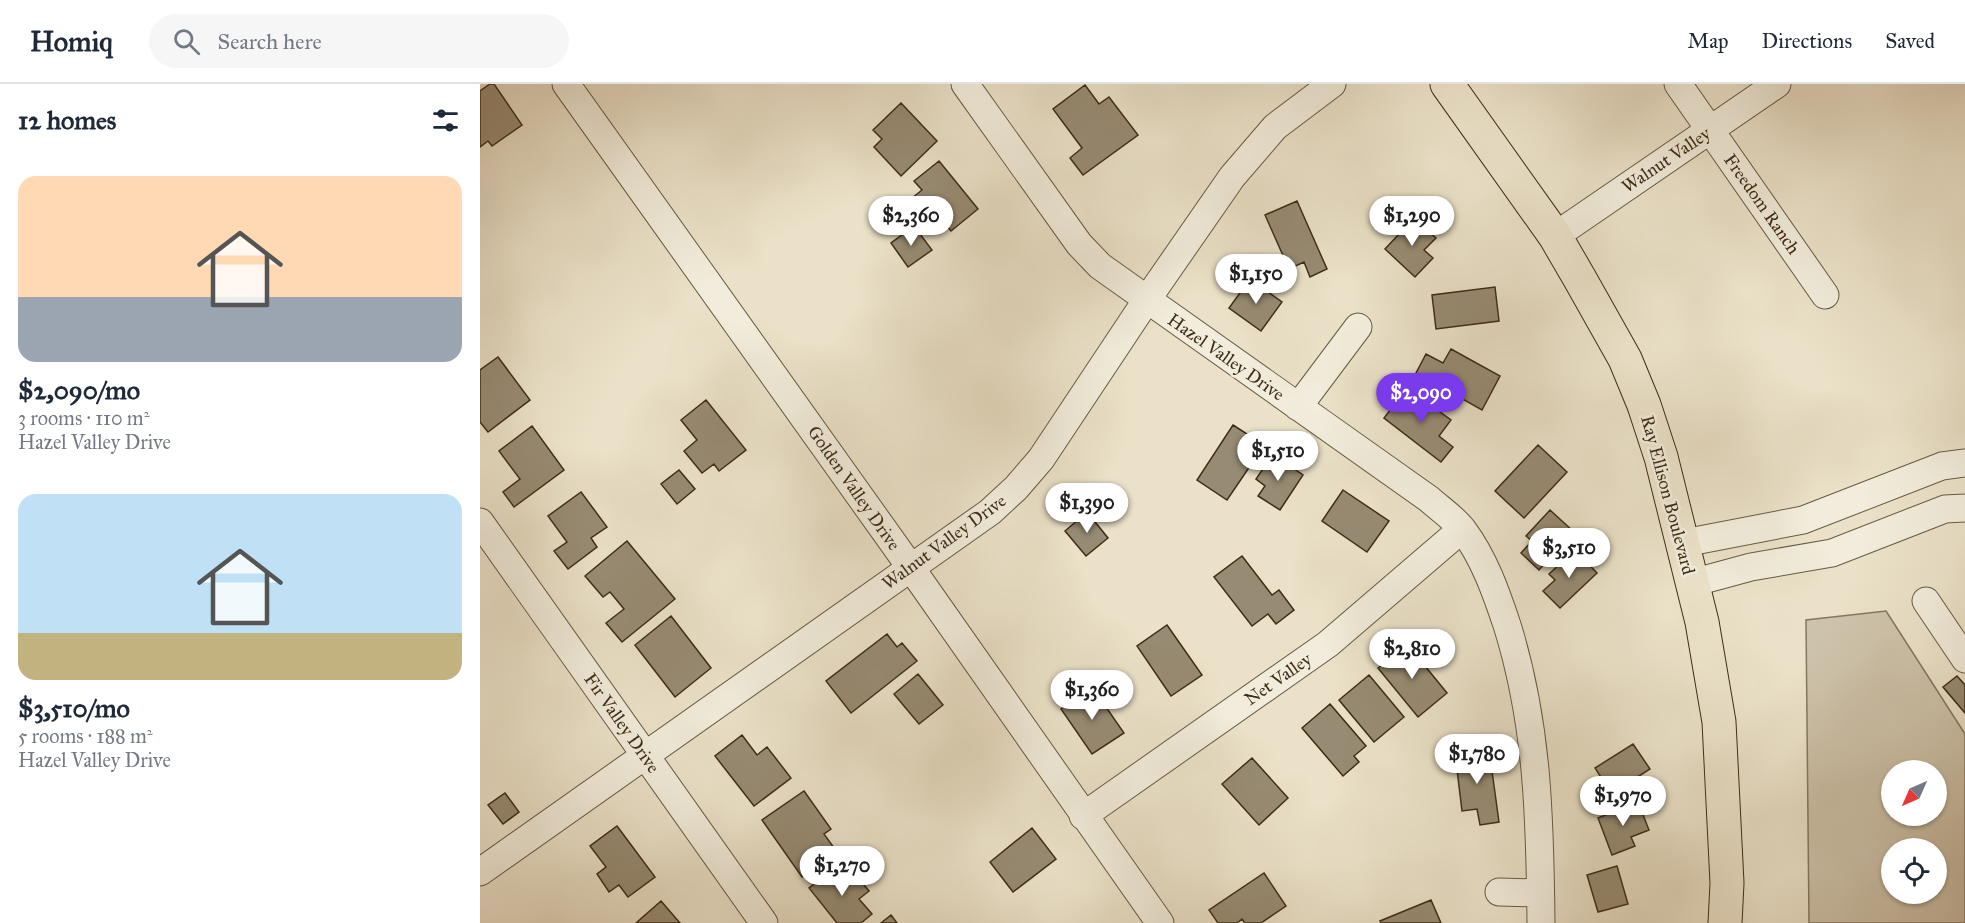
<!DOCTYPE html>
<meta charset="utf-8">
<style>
:root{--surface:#fff;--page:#f6f6f7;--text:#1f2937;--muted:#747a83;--line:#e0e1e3;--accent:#7c3aed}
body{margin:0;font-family:"IM FELL Great Primer",serif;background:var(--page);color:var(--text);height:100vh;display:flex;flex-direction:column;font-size:22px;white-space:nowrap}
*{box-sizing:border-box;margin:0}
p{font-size:20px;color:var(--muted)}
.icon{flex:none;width:33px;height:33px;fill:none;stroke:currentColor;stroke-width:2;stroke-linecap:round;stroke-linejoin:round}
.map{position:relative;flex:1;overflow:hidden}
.panel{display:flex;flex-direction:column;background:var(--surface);width:480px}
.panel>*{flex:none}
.needle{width:39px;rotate:225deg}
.controls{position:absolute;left:1401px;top:676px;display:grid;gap:12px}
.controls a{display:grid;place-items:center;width:66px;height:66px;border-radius:50%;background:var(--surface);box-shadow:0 2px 4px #0004;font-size:30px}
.price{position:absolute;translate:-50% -51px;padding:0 14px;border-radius:21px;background:#fff;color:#222;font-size:20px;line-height:39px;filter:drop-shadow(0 2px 3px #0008)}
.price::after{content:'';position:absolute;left:50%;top:36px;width:18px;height:14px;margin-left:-9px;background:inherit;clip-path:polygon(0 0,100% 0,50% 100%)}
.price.active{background:var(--accent);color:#fff}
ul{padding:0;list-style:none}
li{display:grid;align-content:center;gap:12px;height:318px;padding:0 18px}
li span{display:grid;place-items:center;height:186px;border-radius:18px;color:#555}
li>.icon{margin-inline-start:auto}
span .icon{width:108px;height:108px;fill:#fffc;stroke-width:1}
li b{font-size:26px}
h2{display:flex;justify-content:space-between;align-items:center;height:72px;padding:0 18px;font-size:26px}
header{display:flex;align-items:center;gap:36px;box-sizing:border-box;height:84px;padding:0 30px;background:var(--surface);border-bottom:2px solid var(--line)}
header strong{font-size:28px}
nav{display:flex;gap:33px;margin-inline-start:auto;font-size:21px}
.search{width:420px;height:54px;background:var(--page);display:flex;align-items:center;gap:15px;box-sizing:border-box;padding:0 21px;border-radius:33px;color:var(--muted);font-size:22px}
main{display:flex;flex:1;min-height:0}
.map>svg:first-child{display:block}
.green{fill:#cdc2aa;stroke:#867860;stroke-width:1.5;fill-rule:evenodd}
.building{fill:#978b73;stroke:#3e2d16;stroke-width:1.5}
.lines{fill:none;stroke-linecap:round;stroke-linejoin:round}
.minor-casing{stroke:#695a42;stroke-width:29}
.major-casing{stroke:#3e2d16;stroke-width:35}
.minor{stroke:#f1ecdb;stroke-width:27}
.major{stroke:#eae1c8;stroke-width:33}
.labels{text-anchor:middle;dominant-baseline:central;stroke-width:5;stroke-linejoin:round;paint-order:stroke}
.street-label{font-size:18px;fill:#3e2d16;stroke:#f1ecdb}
</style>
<header>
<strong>Homiq</strong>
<div class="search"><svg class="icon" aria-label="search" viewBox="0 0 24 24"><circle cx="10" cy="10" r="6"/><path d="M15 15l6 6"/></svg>Search here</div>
<nav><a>Map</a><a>Directions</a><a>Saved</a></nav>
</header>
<main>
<section class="panel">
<h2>12 homes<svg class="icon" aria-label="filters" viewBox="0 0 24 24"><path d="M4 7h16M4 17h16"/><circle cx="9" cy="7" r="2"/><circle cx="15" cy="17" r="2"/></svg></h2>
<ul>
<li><span style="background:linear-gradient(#ffd9b3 65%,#9aa5b1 0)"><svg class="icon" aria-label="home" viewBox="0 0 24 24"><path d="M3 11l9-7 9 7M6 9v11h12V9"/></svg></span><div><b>$2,090/mo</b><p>3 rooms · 110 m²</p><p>Hazel Valley Drive</p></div></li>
<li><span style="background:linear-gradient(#bfe0f5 75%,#c2b280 0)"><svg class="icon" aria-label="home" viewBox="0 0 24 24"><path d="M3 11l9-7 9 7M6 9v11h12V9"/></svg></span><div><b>$3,510/mo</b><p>5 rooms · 188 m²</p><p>Hazel Valley Drive</p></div></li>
</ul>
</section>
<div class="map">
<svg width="1485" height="839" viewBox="0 0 1485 839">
<rect width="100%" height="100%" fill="#eae1c8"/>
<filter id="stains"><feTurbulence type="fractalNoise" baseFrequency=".00333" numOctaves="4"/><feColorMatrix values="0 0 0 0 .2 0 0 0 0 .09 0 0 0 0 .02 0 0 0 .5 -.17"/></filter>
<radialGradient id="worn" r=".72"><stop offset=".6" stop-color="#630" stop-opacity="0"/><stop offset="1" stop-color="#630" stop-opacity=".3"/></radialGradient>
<path class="green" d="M1406,527L1485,650V839H1329L1326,536ZM1412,687H1456V732H1412ZM1412,765H1456V810H1412Z"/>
<path class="building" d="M10,0H14L42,41L12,62L8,57L0,63V7Z
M605,1L619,20L629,13L658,51L603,91L590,74L602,64L573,25Z
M421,19L457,57L421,92L394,63L402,55L393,46Z
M459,77L498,125L471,147L462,136L455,142L432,114L442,106L434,97Z
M817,117L847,185L830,193L824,178L809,185L785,131Z
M934,134L956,154L944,166L953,174L935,193L905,165Z
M434,142L452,166L428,183L411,159Z
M770,195L802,218L781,247L749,224Z
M1015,203L1019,237L956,245L952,211Z
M971,265L1020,292L1002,326L936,289L946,270L963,279Z
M18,273L50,316L8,348L0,338V286Z
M927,304L971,336L959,352L973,363L961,378L904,334Z
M226,316L266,366L239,387L234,380L222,389L204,367L217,356L201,336Z
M753,341L767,350L762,358L779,369L747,416L717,396Z
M52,342L84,386L34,423L23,408L40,395L19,367Z
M1058,361L1087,388L1044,434L1015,407Z
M793,370L823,391L800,426L778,412L785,402L776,395Z
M199,386L215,405L197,420L181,400Z
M863,406L909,437L887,468L842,437Z
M101,408L127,443L111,454L117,463L88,485L74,467L87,458L68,432Z
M1070,426L1094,448L1059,486L1041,469L1052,457L1046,452Z
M607,428L628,454L606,472L585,447Z
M147,457L195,515L142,558L126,539L144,525L130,508L123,513L105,492Z
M1095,466L1117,489L1080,524L1063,507L1075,496L1069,490Z
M762,472L792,511L799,506L814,526L796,540L788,530L772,542L734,493Z
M191,532L231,584L195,613L155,561Z
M687,541L722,591L691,612L657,562Z
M407,550L417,563L422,559L437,577L371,629L346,597Z
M927,560L967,609L938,633L898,584Z
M438,590L463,621L439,640L414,610Z
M889,591L924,633L894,658L859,616Z
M1477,592L1485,601V629L1463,603Z
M612,603L644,649L612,670L581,625Z
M850,620L886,662L874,672L879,678L863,692L822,644Z
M262,651L277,671L287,663L311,694L274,722L235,672Z
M1153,660L1170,685L1151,697L1155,704L1136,717L1115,684Z
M1009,665L1019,738L1000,741L997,725L982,727L975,669Z
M772,674L808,714L779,741L742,700Z
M324,707L351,745L344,750L357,768L322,793L282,736Z
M25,709L39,728L23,740L8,721Z
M1158,718L1169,746L1151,753L1155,762L1132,771L1118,734Z
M137,742L175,793L148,813L139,801L129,808L117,790L126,783L110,762Z
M552,744L576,775L533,808L510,778Z
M1137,782L1148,820L1118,828L1107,791Z
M356,783L367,797L375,790L389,807L379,815L392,830L381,839H357L329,804Z
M784,789L806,822L781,839H765L762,835L757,839H738L729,826Z
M951,816L961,839H901L900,837Z
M181,817L200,839H156Z
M411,831L417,839H401Z"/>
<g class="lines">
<defs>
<path id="minor" d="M86,0L431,484L680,839
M485,0L599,160L620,182L949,415C960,425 974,434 983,446C1004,474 1016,508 1027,541C1058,640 1060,736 1061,839
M1198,0L1345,211
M1075,152L1297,0
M818,323L878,243
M0,438L284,839
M1204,459L1323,436L1462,382L1485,379
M1212,499L1271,483L1352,469L1465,425L1485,424
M1446,517L1485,575
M603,732L848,560L982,445
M0,788L510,428L536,404L561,375L666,217L752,93L795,43L852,0
M1019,808L1060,809"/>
<path id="major" d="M967,0L1075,152L1100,195L1145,275L1164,321L1181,373L1222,538L1239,638L1247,799L1245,839"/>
</defs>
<use href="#minor" class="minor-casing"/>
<use href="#major" class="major-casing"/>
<use href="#minor" class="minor"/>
<use href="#major" class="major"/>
</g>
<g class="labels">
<g class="street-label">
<text transform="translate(1186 76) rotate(-34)">Walnut Valley</text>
<text transform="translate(1282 120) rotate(55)">Freedom Ranch</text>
<text transform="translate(746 273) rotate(35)">Hazel Valley Drive</text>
<text transform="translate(374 404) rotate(55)">Golden Valley Drive</text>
<text transform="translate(1188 411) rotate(75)">Ray Ellison Boulevard</text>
<text transform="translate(464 458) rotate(-36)">Walnut Valley Drive</text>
<text transform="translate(798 595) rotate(-35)">Net Valley</text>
<text transform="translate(142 639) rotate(55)">Fir Valley Drive</text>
</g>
</g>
<rect width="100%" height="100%" filter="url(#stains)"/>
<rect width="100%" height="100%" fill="url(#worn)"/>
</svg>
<div class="controls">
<a><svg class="needle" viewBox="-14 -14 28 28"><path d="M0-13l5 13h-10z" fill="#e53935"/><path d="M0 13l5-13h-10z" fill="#747a83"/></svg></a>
<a><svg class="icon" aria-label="locate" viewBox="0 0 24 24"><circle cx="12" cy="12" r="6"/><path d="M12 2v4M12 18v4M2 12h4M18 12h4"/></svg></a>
</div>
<b class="price" style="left:431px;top:163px">$2,360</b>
<b class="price" style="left:932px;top:163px">$1,290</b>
<b class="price" style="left:776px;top:221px">$1,150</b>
<b class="price active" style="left:941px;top:340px">$2,090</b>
<b class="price" style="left:798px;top:398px">$1,510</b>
<b class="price" style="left:607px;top:450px">$1,390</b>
<b class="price" style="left:1089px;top:495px">$3,510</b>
<b class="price" style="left:932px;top:596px">$2,810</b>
<b class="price" style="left:612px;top:637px">$1,360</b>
<b class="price" style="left:997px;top:701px">$1,780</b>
<b class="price" style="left:1143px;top:743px">$1,970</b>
<b class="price" style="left:362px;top:813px">$1,270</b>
</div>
</main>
